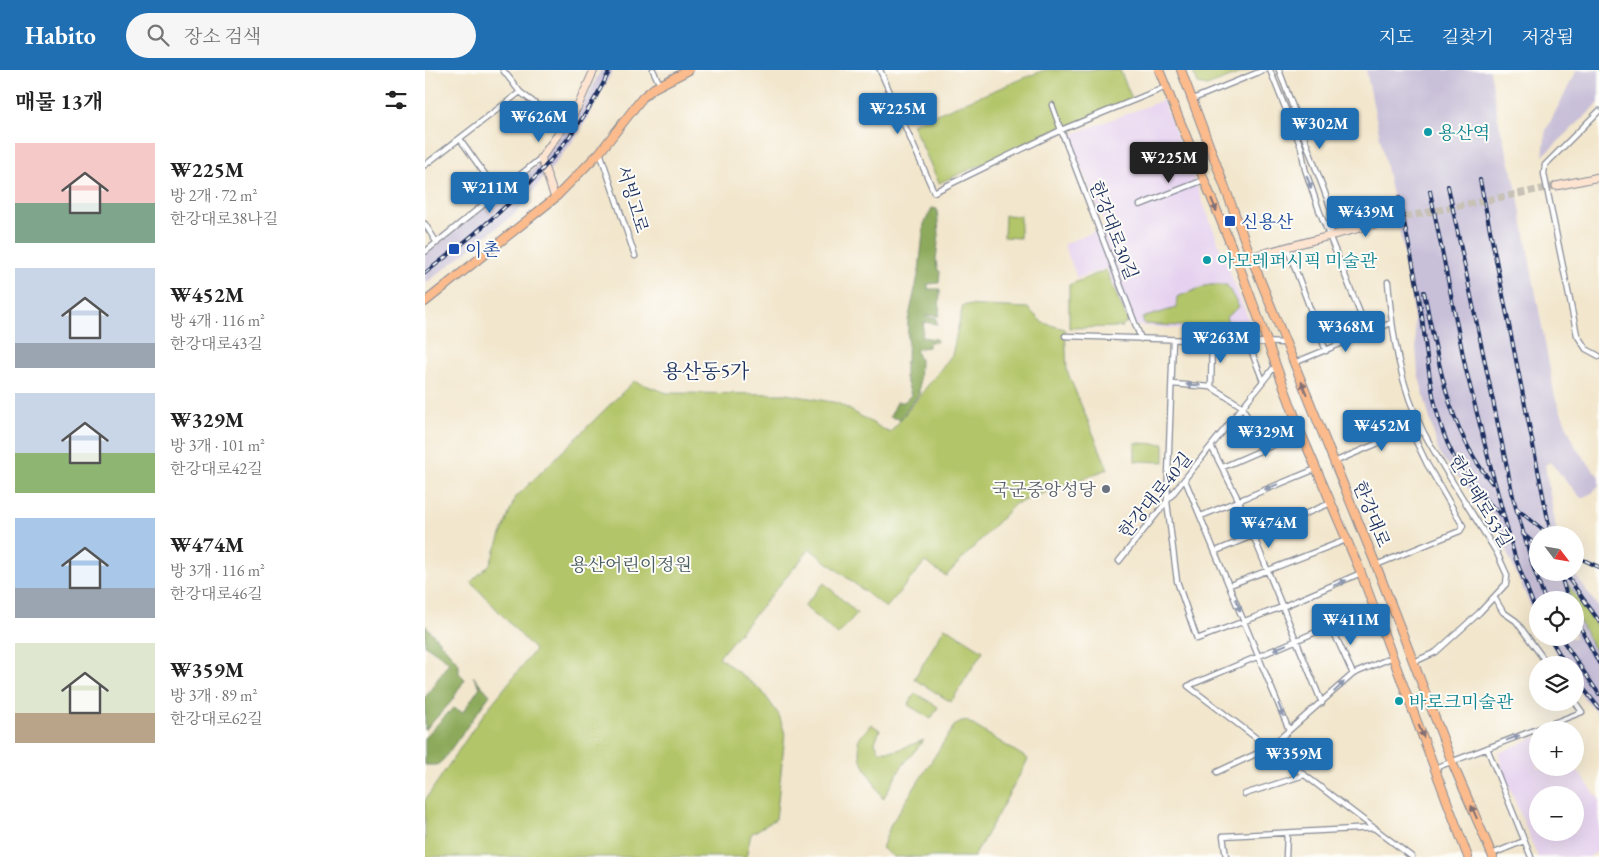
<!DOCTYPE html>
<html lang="ko">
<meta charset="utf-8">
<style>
:root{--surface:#fff;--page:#f6f6f6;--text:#222;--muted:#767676;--accent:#1f6fb2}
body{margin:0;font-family:"EB Garamond","Noto Serif KR",serif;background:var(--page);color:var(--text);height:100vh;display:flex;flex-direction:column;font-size:19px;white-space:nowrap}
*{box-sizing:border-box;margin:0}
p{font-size:16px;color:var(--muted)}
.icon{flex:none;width:28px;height:28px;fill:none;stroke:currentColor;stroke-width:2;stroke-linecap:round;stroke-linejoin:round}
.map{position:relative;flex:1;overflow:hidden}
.drawer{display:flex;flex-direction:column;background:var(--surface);width:425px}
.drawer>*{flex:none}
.needle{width:32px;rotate:121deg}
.controls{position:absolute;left:1104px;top:456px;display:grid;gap:10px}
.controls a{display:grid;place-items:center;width:55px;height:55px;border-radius:50%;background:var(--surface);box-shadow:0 5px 20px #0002;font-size:25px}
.price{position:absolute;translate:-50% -42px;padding:0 11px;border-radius:5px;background:var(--accent);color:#fff;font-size:16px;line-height:32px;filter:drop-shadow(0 1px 2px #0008)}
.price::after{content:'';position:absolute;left:50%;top:30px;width:15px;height:11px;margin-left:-8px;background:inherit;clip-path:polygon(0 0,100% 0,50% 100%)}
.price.selected{background:#222;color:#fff}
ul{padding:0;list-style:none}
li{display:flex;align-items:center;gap:15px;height:125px;padding:0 15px}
li span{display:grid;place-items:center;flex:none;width:140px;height:100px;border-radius:0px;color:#555}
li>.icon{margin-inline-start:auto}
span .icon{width:60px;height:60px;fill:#fffc;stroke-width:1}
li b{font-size:21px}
h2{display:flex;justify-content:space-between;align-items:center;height:60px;padding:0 15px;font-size:21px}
header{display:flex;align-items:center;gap:30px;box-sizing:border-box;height:70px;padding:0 25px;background:var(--accent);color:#fff}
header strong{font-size:24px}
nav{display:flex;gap:28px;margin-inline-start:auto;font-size:18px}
.search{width:350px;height:45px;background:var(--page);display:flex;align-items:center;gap:12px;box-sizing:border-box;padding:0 18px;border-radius:28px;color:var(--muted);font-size:19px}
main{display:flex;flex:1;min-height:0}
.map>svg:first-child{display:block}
.built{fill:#e6d2f0;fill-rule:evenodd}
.industrial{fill:#c8bfd8}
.green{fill:#b2c568;stroke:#667a63}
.forest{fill:#8daa5c;stroke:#546c5d}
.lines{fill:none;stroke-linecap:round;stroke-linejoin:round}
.secondary-tunnel{stroke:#c7c1b6;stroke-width:7;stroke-dasharray:7 3.5;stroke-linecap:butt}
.street-casing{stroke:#868a95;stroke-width:7}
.secondary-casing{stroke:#868a95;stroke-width:9}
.primary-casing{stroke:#868a95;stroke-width:10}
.street{stroke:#fff;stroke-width:4.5}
.secondary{stroke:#fde4d1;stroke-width:7}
.primary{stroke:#fbbb8c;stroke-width:8}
.rail-casing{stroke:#1b2f5e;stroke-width:4}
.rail{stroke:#fdfcf7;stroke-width:2;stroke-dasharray:5.5;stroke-linecap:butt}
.oneway{fill:#8d97ae}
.oneway2{fill:#806e73}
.culture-dot{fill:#0f9aa8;stroke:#fdfcf7;stroke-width:2}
.transit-dot{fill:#1a4fb4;stroke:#fdfcf7;stroke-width:2}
.worship-dot{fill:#6b7280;stroke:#fdfcf7;stroke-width:2}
.labels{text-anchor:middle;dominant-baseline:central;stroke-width:4;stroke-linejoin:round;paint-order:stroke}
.culture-label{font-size:18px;fill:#0d838f;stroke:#fdfcf7;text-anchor:start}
.street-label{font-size:18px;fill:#1b2f5e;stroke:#fdfcf7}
.transit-label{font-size:18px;fill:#164399;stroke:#fdfcf7;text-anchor:start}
.worship-label{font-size:18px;fill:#5b616d;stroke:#fdfcf7;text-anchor:end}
.park-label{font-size:18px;fill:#485c61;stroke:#fdfcf7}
.quarter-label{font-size:20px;fill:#1b2f5e;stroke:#fdfcf7}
</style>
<header>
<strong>Habito</strong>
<div class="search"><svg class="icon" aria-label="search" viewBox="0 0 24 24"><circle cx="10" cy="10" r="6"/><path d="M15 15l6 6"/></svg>장소 검색</div>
<nav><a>지도</a><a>길찾기</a><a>저장됨</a></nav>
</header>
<main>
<section class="drawer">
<h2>매물 13개<svg class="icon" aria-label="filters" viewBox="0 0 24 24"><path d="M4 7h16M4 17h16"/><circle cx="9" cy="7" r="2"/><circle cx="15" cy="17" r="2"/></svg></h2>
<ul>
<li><span style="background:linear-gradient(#f6c9c9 60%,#7fa58c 0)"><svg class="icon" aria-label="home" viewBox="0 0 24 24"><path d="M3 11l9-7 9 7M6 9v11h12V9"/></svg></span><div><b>₩225M</b><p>방 2개 · 72 m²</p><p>한강대로38나길</p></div></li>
<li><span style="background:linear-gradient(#c9d6e8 75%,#9aa5b1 0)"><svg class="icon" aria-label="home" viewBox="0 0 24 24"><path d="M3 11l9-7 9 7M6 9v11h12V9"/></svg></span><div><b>₩452M</b><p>방 4개 · 116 m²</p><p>한강대로43길</p></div></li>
<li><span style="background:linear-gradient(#c9d6e8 60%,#8fb573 0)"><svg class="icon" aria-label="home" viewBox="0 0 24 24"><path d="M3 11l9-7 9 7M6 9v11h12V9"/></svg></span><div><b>₩329M</b><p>방 3개 · 101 m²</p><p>한강대로42길</p></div></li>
<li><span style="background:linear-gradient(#a9c7e8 70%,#9aa5b1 0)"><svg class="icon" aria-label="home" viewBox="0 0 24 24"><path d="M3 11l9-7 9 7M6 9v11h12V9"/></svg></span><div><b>₩474M</b><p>방 3개 · 116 m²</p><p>한강대로46길</p></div></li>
<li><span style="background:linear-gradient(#dfe7d0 70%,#b9a48a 0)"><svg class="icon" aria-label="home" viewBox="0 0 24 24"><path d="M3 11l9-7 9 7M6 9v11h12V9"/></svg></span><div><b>₩359M</b><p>방 3개 · 89 m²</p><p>한강대로62길</p></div></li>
</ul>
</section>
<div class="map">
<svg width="1174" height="787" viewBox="0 0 1174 787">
<rect width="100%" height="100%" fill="#fdfcf7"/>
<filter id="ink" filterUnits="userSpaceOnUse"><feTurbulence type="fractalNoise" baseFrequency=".02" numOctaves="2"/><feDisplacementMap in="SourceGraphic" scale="10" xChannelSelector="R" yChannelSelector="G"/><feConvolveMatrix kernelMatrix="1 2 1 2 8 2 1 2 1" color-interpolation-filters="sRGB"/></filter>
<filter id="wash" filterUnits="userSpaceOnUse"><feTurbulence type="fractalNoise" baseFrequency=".0096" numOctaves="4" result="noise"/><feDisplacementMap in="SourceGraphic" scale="20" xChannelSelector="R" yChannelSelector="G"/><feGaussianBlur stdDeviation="1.12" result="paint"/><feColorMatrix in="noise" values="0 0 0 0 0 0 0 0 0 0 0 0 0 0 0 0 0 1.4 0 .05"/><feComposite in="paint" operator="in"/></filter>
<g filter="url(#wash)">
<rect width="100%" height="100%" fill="#f2e6cc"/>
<path class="built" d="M738,30L826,256L820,264L705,255L682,198L652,208L639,174L681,157L643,66Z
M1112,666V698H1150L1174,729V780L1164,787H1113L1077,699L1074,683ZM1112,725H1150V762H1112Z"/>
<path class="industrial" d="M176,0H188L154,63L92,142L0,214V185L111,97L155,40Z
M941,0H1065L1074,53L1091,116L1130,327L1151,378L1174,407V415L1167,423L1156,428L1125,392L1120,395L1132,465H1112V502L1149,503L1174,538V644L1160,630L1150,614V595H1139L1123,568H1150V530H1112V550L1083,485L1070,446L1064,443L1014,384L993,303L987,222Z
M1152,0H1174V33L1118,86L1121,60Z"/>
<path class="green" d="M619,0H695L707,29L514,113L487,54Z
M767,0H824L782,16L773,14Z
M580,145L595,146V168L579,167Z
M681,200L703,251L697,257L644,258V215Z
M783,215H802L814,237L801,247L806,259L719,254L717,248L751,238L752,227Z
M538,235L603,238L618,253L640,259L642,301L683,399L590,434L521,506L500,492L461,538L385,479L294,587L337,621L354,645L360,664L351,749L326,764L321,787H0V730L57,646L110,580L46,512L65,494L90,428L209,311L242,323L361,324L413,333L465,363L527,285Z
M710,373L739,374V392L710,391Z
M399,513L432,543L413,565L379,536Z
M1143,514L1163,542L1174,561V589L1153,548L1150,530H1146Z
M520,557L558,581L526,632L489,609Z
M490,623L513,637L506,649L483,635Z
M540,650L603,689L598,699L549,787H469L457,778L466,754L529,656Z
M446,654L455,660L450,672L454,681H470L499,670L477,696L458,729L436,690L433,670Z"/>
<path class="forest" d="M507,138L512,139L514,164L511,190L512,198L515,202L514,213L503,214V219H515L514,246L501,245V247L511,248L512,254L499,252L497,267L511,269L512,272H504L503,277L495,278L491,281L495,290L494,324L475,349L465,347L472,332H479L486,325L480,307V292H482L483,251L494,201L499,154Z
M0,555L34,594V603L40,609L26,632L0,660V628L24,592L0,575Z
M48,606L65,625L18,690L12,695H0V667L28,638L38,642L55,617Z"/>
</g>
<g filter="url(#ink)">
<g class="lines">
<path class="secondary-tunnel" d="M970,149L1131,116"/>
<defs>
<path id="street" d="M78,0L95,22L140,56
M228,0L235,15
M455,0L509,122L636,60L716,269
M845,0L876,77L880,99L894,140L943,263
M854,0L906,139V164
M768,29L839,0
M627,35L636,60L741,17
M1174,41L1120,95L1119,104L1152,265L1161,279L1174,286
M35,69L74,124
M175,82L210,186
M0,95L95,22
M715,135L779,110
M0,154L12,173
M862,177L901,281
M0,182L116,88
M963,212C967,264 975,317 999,363C1021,404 1048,444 1072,483L1082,505L1081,514L1054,543L1011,582L989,592
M640,266L861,273
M748,270L742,432L752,511L772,569L857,537L936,503
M823,272L838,311
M869,293L966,253
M747,314L786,317L818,337L836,380
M786,317L787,271
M786,376L814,431L897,633
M909,392L977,363L998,362
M798,397L876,363
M760,410L864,660
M776,446L891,399
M791,481L906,433
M694,491L851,295
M951,495L1035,461L1038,456L1002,394L987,363
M805,515L921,470
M1069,527L1078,542L1091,551L1123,595
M948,538L763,616L987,787
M906,556L928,604
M1062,678L1106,787
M1010,698L1157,642L1150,632
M792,702L844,678L928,604L968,587
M820,724L879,705
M1067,784L1099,771
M801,787L798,766L950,758
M861,787L862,763"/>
<path id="secondary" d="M1131,116L1174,107
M130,128L116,88L152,38L169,0
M812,190L970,149"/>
<path id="primary" d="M734,0L812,190L876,363L936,503L1043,787
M756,0L826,187L951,495L1027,692L1068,787
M0,232L130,128L175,82L218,27L229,18L264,0"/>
</defs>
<use href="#street" class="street-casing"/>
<use href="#secondary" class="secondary-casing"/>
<use href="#primary" class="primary-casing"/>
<use href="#street" class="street"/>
<use href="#secondary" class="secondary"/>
<use href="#primary" class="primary"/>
<defs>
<path id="rail" d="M1055,110L1126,465
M1023,116L1089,431L1108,496L1120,530
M1005,121L1041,300L1064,391L1090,487L1112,544
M974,127C982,169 993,211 998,254C1007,331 1013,393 1078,446
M0,203C75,146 144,86 185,0
M999,222C1013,288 1022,359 1067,413
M1091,438L1124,465
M1097,463L1112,476
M1150,486L1174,497
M1135,502L1143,530
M1139,502L1174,551
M1150,547L1174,593
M1125,568L1141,595
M1136,568L1174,624
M1150,608L1174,638"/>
</defs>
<use href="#rail" class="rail-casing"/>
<use href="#rail" class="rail"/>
</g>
<defs><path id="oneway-solid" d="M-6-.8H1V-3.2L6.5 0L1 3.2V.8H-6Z" transform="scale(1.25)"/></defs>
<g class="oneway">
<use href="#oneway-solid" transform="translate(884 112) rotate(70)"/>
<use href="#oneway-solid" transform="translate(768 315) rotate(-176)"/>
<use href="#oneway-solid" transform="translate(846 417) rotate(158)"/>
<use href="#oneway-solid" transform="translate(915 513) rotate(-23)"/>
<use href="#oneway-solid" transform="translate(813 535) rotate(68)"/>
<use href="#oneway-solid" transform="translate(855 577) rotate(157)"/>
<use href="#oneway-solid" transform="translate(914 617) rotate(-44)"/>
<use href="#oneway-solid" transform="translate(856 640) rotate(68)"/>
<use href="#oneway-solid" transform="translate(1088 668) rotate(-21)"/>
</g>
<g class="oneway2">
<use href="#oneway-solid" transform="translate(789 135) rotate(68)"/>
<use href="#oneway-solid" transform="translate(879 318) rotate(-112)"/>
<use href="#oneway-solid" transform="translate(996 661) rotate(69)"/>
<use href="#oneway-solid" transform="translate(1049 742) rotate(-114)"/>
</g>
</g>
<g class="culture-dot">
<circle cx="1003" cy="62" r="5"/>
<circle cx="782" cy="190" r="5"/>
<circle cx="974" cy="631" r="5"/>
</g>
<g class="transit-dot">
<rect x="799" y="145" width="12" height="12" rx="2.5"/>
<rect x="23" y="173" width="12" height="12" rx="2.5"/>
</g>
<circle class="worship-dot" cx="681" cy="419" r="5"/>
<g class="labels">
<g class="culture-label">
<text x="1013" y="62">용산역</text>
<text x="792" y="190">아모레퍼시픽 미술관</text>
<text x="984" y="631">바로크미술관</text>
</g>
<g class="street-label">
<text transform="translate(208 129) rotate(73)">서빙고로</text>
<text transform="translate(689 160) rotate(69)">한강대로30길</text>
<text transform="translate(730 425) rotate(-51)">한강대로40길</text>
<text transform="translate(1056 431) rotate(59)">한강대로53길</text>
<text transform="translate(947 444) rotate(68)">한강대로</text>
</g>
<g class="transit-label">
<text x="816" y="151">신용산</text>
<text x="40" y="179">이촌</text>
</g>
<g class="worship-label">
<text x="671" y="419">국군중앙성당</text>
</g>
<g class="park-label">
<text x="206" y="494">용산어린이정원</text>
</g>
<g class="quarter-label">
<text x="281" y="301">용산동5가</text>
</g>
</g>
</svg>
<div class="controls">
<a><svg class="needle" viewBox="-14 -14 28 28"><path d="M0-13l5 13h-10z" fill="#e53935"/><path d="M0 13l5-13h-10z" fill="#767676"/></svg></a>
<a><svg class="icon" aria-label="locate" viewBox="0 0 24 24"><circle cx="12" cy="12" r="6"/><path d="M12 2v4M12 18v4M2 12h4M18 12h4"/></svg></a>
<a><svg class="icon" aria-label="layers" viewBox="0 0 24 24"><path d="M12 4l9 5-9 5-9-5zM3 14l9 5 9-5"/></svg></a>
<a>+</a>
<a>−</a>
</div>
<b class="price" style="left:473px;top:65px">₩225M</b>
<b class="price" style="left:114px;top:73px">₩626M</b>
<b class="price" style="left:895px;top:80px">₩302M</b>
<b class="price selected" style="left:744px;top:114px">₩225M</b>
<b class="price" style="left:65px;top:144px">₩211M</b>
<b class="price" style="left:941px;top:168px">₩439M</b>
<b class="price" style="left:921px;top:283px">₩368M</b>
<b class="price" style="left:796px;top:294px">₩263M</b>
<b class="price" style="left:957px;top:382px">₩452M</b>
<b class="price" style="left:841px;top:388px">₩329M</b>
<b class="price" style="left:844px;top:479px">₩474M</b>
<b class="price" style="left:926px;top:576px">₩411M</b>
<b class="price" style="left:869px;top:710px">₩359M</b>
</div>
</main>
